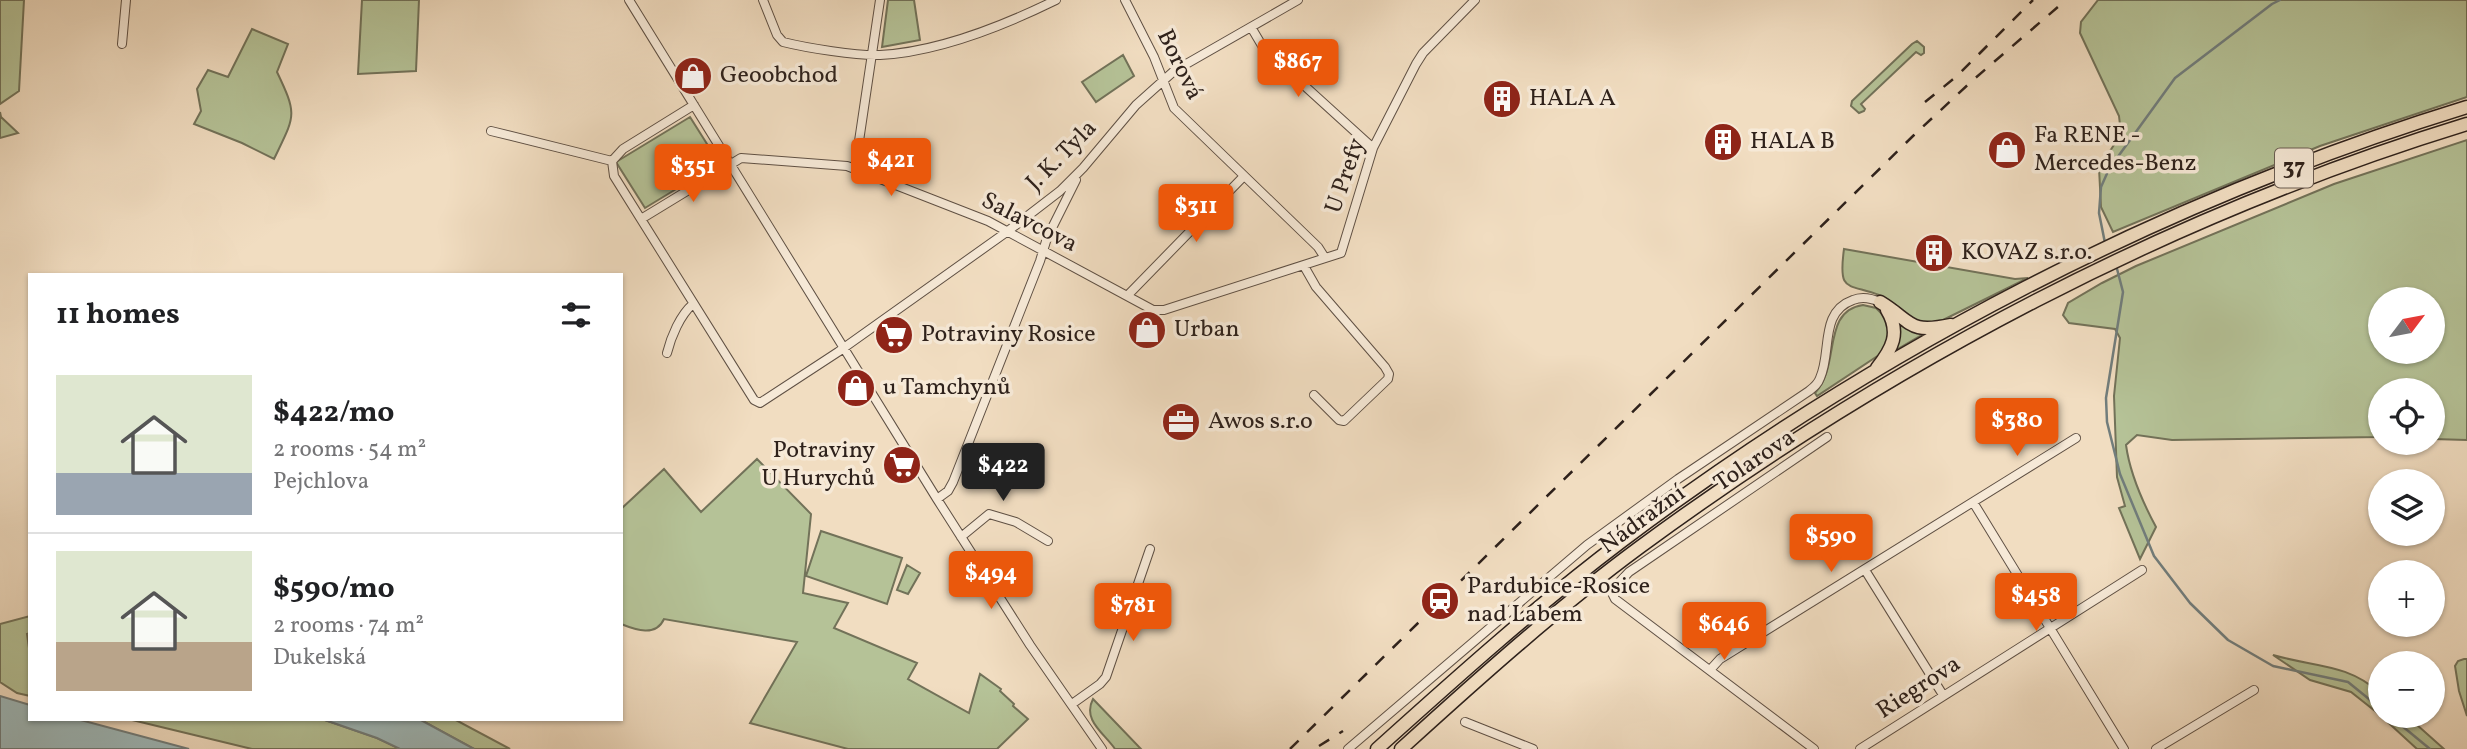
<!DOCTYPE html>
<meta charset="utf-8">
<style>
:root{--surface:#fff;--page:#f6f6f6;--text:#202124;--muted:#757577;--line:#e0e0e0;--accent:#ea580c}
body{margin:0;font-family:Vollkorn,serif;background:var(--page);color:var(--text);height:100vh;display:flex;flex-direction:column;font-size:26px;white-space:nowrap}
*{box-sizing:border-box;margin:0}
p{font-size:23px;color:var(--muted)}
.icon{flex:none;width:38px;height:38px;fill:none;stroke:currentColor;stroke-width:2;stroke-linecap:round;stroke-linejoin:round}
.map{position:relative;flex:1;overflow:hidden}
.panel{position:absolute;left:28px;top:273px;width:595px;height:448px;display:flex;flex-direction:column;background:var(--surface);border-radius:0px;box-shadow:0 2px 5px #0004}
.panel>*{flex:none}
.needle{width:46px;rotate:58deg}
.controls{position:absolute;left:2368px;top:287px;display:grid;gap:14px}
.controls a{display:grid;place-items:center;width:77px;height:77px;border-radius:50%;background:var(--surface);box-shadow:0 2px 5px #0004;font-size:35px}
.price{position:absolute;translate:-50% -60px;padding:0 16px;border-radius:7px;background:var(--accent);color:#fff;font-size:23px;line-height:46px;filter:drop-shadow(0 2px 4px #0008)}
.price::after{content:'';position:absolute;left:50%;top:42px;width:21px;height:16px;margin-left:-10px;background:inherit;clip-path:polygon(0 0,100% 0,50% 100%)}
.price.selected{background:#222;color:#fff}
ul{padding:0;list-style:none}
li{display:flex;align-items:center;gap:21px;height:175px;padding:0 28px}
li+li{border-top:2px solid var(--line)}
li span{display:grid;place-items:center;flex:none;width:196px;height:140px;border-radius:0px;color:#555}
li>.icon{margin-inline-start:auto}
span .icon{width:84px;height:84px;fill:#fffc;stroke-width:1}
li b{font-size:30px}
h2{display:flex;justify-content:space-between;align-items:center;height:84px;padding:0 28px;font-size:30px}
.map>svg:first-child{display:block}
.green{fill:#b5c297;stroke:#727259;stroke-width:2;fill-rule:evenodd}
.water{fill:#9ebabc;stroke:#717d7c;stroke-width:2}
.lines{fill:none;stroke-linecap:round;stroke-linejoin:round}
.stream{stroke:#717d7c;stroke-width:2.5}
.street-casing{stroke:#5f5044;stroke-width:10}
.primary-casing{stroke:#2e211b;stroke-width:15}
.street{stroke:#f6e9d7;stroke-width:8}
.primary{stroke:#f1ddc1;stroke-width:12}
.rail{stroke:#2e211b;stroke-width:2.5;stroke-dasharray:12 12;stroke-linecap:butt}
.labels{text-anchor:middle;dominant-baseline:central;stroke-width:7;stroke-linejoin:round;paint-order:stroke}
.shield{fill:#f6e9d7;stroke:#6a5d53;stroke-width:2}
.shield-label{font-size:23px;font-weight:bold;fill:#2e211b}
.street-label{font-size:24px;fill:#2e211b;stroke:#f6e9d7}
.poi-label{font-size:24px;fill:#2e211b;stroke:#f6e9d7;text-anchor:start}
</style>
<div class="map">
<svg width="2467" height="749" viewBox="0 0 2467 749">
<rect width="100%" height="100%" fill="#f1ddc1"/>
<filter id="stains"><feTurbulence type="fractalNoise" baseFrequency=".00286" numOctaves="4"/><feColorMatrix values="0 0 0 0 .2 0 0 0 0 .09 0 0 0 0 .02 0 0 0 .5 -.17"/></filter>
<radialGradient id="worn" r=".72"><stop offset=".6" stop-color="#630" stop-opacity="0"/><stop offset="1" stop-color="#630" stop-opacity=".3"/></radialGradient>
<path class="green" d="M0,0H24L19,91L0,104Z
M362,0H419L416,71L358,74Z
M888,0H914L920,40L882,47Z
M2098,0H2467V97L2320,146L2113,232L2101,207L2099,168L2121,134L2119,116L2080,33L2081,22Z
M252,29L288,44L277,72C298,116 295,115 274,159L242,143L194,124L201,111L197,89L208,70L228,77Z
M1917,41L1924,47V53L1921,55L1916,52L1861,104L1865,109L1864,111L1859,113L1851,106L1852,101L1912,44Z
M1123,55L1134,76L1096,102L1082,82Z
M0,112L1,117L18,133L0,138Z
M690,117L719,163L645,208L616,162Z
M2467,140V440L2433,439L2432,390H2380V437L2172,440L2137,435L2126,445C2130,474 2142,501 2156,527L2140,559L2119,508L2125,506L2117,477L2114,396L2120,338L2115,329L2069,323L2063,315L2068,303L2102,283L2136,266L2334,184ZM2380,299H2432V352H2380Z
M1844,249L2015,279L2028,278L1943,320L1919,325C1907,315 1894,301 1879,295C1847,283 1838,293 1844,249Z
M1863,305L1876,308L1888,320V344L1879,355L1817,396L1815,393C1841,366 1821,311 1863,305Z
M1899,322L1925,333L1896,350Z
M757,459L811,514L803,593L848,603L834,628L917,663L908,679L969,713L980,674L1001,689L1000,691L1014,704L1013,706L1028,719L997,749H848L750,723L797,642L664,619C656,637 636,630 621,624V509L664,469L701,512Z
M821,531L902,558L887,604L806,576Z
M907,565L920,573L908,594L897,590Z
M30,616V633L27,634L30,655V696L17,693L0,682V624Z
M2273,655C2313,667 2347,663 2380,693V715L2351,692L2310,680Z
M2464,659H2467V716L2459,691L2455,666L2458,661Z
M1093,699L1141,749H1115C1104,733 1082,720 1093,699Z
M2381,716H2407L2444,749H2417Z
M128,719H322L377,738L400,749H252Z
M419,719H454L510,749H474Z"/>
<path class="water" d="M0,696L30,705V719H77L189,749H0Z
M322,719H419L474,749H400L377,738Z"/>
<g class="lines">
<path class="stream" d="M2105,243L2099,213L2101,187L2109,169L2175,78L2272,4L2280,0
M2116,265L2123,292L2106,398L2107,422L2120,474L2154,556L2190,603L2228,640L2273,666L2348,682L2380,708
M2390,716L2430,749"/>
<defs>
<path id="street" d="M629,0L937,499L1030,645L1102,749
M763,0L777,35L783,42C807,48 857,56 880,55C937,52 1005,25 1056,0
M1125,0L1154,57L1174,108L1318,247L1325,258
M1251,27L1264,49L1373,148
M122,44L126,0
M491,131L612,161
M612,161L614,176L754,400L760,403L838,352L1008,231L1060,191L1083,168L1136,105L1174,71L1298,0
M612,161L623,149L694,105
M855,168L880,0
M641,219L741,158L847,166L988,221L1153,310H1164L1341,253L1373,148L1416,64L1423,53L1475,0
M1304,266L1316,287L1385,367L1389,374L1388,379L1344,421L1339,420L1314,395
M1127,296L1244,176
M667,353C671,337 680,315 693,304
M937,499L948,491L953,482L1040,261L1047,238L1076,180
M1973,502L2124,749
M961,537L989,514L1016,522L1048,541
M1865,570L1943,695
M1710,670L1720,659L2076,438
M1072,704L1100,684L1106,677L1150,549
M1465,722L1533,749
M1348,749L1587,545L1678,479L1809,391C1814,387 1818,384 1820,378C1832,352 1819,312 1853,300C1862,296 1871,298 1880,302
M1814,749L1615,599L1611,591L1629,572L1827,437
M1860,749L2142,570
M2156,749L2254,690"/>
<path id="primary" d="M1880,302C1913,322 1907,334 1951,325
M1877,368C1892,349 1901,333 1887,310
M1377,749C1457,677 1536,606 1622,541C1874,351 2164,200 2467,107
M1401,749C1478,679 1556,609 1640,547C1890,363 2170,215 2467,124"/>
</defs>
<use href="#street" class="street-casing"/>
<use href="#primary" class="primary-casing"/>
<use href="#street" class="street"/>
<use href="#primary" class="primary"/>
<path class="rail" d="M1925,102L1957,76L2033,0
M1319,746L1343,731
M1290,749L1914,135L1973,80L2066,0"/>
</g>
<defs>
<symbol id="shop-disc" viewBox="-11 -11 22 22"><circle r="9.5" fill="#8f2418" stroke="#f6e9d7"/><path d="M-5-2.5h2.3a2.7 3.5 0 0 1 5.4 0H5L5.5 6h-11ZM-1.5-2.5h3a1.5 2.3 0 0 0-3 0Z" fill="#fff"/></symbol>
<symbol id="building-disc" viewBox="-11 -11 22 22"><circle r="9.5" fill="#8f2418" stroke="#f6e9d7"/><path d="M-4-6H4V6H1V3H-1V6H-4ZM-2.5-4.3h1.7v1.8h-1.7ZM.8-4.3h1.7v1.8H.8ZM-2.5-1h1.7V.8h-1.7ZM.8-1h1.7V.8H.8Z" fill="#fff"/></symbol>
<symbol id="supermarket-disc" viewBox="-11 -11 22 22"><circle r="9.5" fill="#8f2418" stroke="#f6e9d7"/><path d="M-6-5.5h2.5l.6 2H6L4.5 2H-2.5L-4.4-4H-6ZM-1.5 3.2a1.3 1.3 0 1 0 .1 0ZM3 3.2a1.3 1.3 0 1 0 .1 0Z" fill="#fff"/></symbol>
<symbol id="office-disc" viewBox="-11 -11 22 22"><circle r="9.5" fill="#8f2418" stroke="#f6e9d7"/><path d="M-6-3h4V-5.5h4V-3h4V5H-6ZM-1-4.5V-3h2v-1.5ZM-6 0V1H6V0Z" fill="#fff"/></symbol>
<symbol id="station-disc" viewBox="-11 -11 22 22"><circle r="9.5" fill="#8f2418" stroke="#f6e9d7"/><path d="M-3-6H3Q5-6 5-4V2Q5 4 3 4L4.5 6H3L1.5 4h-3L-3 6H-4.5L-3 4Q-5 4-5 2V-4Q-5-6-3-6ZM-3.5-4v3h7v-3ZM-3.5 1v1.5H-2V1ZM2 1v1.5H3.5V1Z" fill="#fff"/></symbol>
</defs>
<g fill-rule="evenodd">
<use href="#shop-disc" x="671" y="54" width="44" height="44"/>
<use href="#building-disc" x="1480" y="77" width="44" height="44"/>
<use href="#building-disc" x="1701" y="120" width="44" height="44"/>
<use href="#shop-disc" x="1985" y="128" width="44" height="44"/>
<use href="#building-disc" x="1912" y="231" width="44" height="44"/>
<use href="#shop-disc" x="1125" y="308" width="44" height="44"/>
<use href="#supermarket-disc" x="872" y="313" width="44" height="44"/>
<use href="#shop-disc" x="834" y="366" width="44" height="44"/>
<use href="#office-disc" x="1159" y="400" width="44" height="44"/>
<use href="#supermarket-disc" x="880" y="443" width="44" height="44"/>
<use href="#station-disc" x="1418" y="579" width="44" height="44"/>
</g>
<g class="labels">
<rect class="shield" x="2275" y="148.5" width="38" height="39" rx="5"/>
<g class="shield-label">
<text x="2294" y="168">37</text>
</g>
<g class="street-label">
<text transform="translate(1179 65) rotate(64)">Borová</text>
<text transform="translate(1062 156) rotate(-45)">J. K. Tyla</text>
<text transform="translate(1346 176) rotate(-71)">U Prefy</text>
<text transform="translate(1029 223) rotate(27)">Salavcova</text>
<text transform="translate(1755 461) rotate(-34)">Tolarova</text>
<text transform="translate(1643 520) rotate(-36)">Nádražní</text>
<text transform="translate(1919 688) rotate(-33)">Riegrova</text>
</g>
<g class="poi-label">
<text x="720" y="76">Geoobchod</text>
<text x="1529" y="99">HALA A</text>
<text x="2034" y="136">Fa RENE -<tspan x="2034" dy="28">Mercedes-Benz</tspan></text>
<text x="1750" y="142">HALA B</text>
<text x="1961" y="253">KOVAZ s.r.o.</text>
<text x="1174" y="330">Urban</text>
<text x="921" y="335">Potraviny Rosice</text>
<text x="883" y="388">u Tamchynů</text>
<text x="1208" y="422">Awos s.r.o</text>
<text x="875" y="451" text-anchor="end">Potraviny<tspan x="875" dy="28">U Hurychů</tspan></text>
<text x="1467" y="587">Pardubice-Rosice<tspan x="1467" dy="28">nad Labem</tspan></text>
</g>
</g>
<rect width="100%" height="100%" filter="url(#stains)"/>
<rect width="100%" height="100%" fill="url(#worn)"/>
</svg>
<div class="controls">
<a><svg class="needle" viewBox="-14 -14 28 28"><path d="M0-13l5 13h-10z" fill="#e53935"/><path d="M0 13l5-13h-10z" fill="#757577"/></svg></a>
<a><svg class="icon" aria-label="locate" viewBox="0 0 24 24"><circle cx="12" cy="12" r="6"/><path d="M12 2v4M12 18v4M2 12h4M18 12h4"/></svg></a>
<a><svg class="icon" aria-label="layers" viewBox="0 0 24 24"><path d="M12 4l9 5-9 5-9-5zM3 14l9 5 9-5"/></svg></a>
<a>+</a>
<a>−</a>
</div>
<b class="price" style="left:1298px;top:99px">$867</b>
<b class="price" style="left:891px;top:198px">$421</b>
<b class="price" style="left:693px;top:204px">$351</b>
<b class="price" style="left:1196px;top:244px">$311</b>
<b class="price" style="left:2017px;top:458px">$380</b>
<b class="price selected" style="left:1003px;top:503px">$422</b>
<b class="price" style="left:1831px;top:574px">$590</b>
<b class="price" style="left:991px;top:611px">$494</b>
<b class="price" style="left:2036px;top:633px">$458</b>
<b class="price" style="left:1133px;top:643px">$781</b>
<b class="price" style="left:1724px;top:662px">$646</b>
<section class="panel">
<h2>11 homes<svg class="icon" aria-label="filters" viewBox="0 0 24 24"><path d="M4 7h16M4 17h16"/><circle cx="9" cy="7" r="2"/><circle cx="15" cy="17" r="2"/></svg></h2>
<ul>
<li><span style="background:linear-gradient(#dfe7d0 70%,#9aa5b1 0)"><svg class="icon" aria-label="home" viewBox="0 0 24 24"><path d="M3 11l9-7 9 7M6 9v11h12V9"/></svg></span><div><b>$422/mo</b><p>2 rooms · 54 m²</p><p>Pejchlova</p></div></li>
<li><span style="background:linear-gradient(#dfe7d0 65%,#b9a48a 0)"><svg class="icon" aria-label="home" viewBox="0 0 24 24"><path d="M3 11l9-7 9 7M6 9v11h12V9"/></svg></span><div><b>$590/mo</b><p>2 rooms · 74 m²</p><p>Dukelská</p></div></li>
</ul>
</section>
</div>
